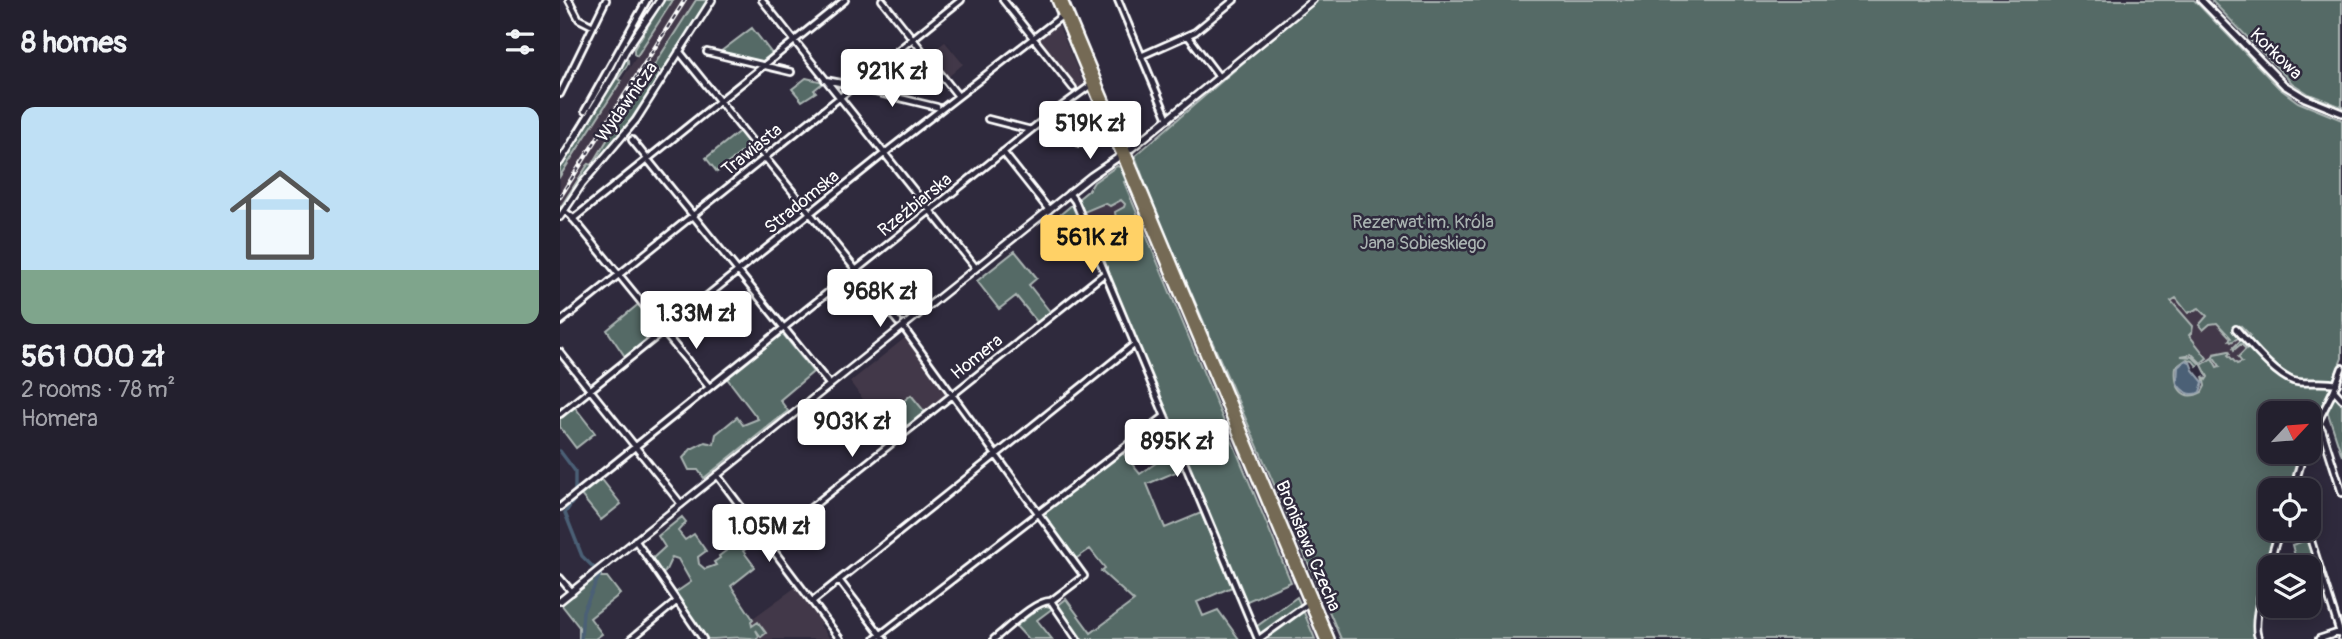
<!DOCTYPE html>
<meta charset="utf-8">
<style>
:root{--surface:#23202e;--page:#2b2836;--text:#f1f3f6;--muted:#a3a3aa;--line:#403e4a;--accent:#ffd166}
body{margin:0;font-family:Pangolin,sans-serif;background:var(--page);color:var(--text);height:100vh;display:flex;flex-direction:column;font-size:26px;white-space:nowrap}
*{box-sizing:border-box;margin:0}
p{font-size:23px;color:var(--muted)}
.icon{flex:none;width:38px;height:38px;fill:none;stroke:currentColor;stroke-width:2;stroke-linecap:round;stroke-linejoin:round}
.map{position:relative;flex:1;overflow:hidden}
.drawer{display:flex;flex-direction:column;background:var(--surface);width:560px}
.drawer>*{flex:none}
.needle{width:46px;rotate:64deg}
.controls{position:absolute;left:1698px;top:401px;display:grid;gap:14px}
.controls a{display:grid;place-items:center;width:63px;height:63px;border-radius:14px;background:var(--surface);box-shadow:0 4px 18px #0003,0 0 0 2px var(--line);font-size:35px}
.price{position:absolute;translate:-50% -60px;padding:0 16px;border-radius:7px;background:#fff;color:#222;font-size:23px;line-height:46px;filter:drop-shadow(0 2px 4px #0008)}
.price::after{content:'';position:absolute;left:50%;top:42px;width:21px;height:16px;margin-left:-10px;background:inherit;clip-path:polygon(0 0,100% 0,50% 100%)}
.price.selected{background:var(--accent);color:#111}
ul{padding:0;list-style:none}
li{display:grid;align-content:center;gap:14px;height:371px;padding:0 21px}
li span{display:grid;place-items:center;height:217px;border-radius:14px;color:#555}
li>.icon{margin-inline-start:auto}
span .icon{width:126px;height:126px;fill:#fffc;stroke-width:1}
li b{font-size:30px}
h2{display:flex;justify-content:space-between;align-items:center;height:84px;padding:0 21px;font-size:30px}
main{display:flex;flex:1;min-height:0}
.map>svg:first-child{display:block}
.built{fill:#433948}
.green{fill:#546a66;stroke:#aab4b2;stroke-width:2}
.water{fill:#4b6076;stroke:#93a0ad;stroke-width:2}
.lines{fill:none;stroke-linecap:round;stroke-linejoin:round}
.stream{stroke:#93a0ad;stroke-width:2}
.canal{stroke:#4b6076;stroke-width:3.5}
.street-casing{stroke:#fff;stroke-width:10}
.secondary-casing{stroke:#fff;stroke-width:10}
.primary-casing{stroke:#fff;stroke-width:12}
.street{stroke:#2f2a3d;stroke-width:4.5}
.secondary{stroke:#2f2a3d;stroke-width:5}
.primary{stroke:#746b55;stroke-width:7}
.rail-casing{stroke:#fff;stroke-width:4.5}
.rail{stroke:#2f2a3d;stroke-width:2;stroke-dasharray:5;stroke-linecap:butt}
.labels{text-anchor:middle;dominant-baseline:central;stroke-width:5;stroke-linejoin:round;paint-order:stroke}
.street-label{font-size:18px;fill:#fff;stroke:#2f2a3d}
.park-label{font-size:18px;fill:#aab4b2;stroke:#2f2a3d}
</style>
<main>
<section class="drawer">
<h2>8 homes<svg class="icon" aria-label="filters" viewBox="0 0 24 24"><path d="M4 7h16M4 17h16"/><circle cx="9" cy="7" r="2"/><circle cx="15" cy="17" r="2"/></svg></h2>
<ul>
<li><span style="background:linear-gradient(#bfe0f5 75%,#7fa58c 0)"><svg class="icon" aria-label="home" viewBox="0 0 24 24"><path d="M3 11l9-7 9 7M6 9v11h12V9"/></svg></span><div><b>561 000 zł</b><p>2 rooms · 78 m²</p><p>Homera</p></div></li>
</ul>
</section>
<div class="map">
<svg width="1782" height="639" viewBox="0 0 1782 639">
<rect width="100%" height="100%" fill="#2f2a3d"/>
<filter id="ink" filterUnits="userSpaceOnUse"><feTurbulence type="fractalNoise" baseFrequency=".0143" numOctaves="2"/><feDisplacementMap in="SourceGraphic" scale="14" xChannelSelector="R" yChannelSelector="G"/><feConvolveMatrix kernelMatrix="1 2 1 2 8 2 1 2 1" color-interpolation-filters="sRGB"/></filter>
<g filter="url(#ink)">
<path class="built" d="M113,0H136L31,165L27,166L0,208V176Z
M497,22L524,85L519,89L475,37L483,31H487L490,25Z
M385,42L403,64L387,78L368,55Z
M569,193L576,210L530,230L523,213Z
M1631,285L1683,343L1696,351L1664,378L1604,307Z
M345,338L387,396L333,439L290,382Z
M236,587L262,623L260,625L270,639H164Z"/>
<path class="green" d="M104,0H113L77,56L74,54V49Z
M136,0H148L102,72L93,67Z
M756,0H1634L1719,88L1738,102L1782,120V358L1773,381L1732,379L1714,366L1687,338L1690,335L1681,326L1678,329L1680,337L1671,342L1669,340L1671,338L1657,323L1650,324L1643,330L1639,325L1647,316L1639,308L1628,313L1616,298L1611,301L1633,326L1632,332L1629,335L1647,358L1641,363L1632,354L1621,356L1633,357L1640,364L1637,366L1633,361L1627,359L1616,367C1614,385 1621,403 1642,392L1645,386L1643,376L1646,380L1648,377L1642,365L1652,358L1657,367L1660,366L1653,356L1654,354L1669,351L1670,353L1668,355L1677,364L1682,362L1678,357L1686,349L1681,344L1674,350L1673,348L1683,338L1729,380L1772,384L1748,434V413H1710V452H1741L1729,490H1710V528L1716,529C1704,562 1698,599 1693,634L1697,639H781L594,207L575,156Z
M1651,0H1782V107L1749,94L1732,83Z
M192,28L213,55L203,63L160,52Z
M65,58L68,60V64L58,79L61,81L0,176V166Z
M93,72L100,75L67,126L18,184L0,212V208L27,166L29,164L32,165L77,91L80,93Z
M246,78L264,82L254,90L256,92L242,101L232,89Z
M181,130L192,144L157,172L146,158Z
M557,166L560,167L566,181L564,182L731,582L685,602L620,446L636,439L629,422L613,428L530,230L556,219L555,212L564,207L565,204L561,200L550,206L545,203L524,212L518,199L529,190L534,182Z
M513,204L527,238L517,247L495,219Z
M455,251L477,278L469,285L491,313L478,323L456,296L439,309L417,281Z
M80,303L101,330L66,358L47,330Z
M222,333L253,372L220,400L228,411L144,478L138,470H129L123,458L131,449L145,442L154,444L156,434L177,417L183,425L198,419L166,377Z
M351,395L365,412L347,426L334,409Z
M1774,397H1779L1782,405V456L1767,410Z
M14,406L35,433L16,448L0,427V417Z
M615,450L623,469L587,484L605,528L641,513L672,587L637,602L643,616L658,610L679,639H519L496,607L506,599L531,633L574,601L541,571L545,568L530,549L514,560L480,515L563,453L580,474Z
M40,477L61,504L41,520L20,494Z
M122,517L126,522L118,531L125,540L134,534L146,551L138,557L139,564L145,569L156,565L154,562L160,558L159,556L193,531L199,539L183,551L195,567L171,586L193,619L191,621L192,626L198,622L206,633L201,637L196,630L199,636L197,639C184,635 163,639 147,639L115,593L131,582L118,559L112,557L105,572L102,574L92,559L105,547L98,536Z
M1747,540L1758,575L1748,578V567H1738L1732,545Z
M41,573V577H47L60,594L30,618L42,634L35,639H19V627L1,604Z
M737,597L741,606L699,636L696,627Z
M483,605L493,608L477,620L492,639H468L456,626Z
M743,610L755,639H703Z"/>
<path class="water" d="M1626,360L1630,362L1633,370L1643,382L1640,392C1631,397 1622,392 1617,383L1618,367Z"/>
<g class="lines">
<path class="stream" d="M501,24L508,40
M509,44L517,60"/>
<path class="canal" d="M0,451L15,471V492
M16,497L5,513L22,556L34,568
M21,639L23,611L40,574"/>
<defs>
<path id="street" d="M9,0L19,19L33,26
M202,0L416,268
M322,0L398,96
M443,0L513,88
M558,0L608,119
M628,36L659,77
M119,51L338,322
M147,52L231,72
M581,56L635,32L674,0
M265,80L281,83
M294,87L377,107
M0,94L46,0
M499,108L519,143
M25,111L87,0
M428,119L471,130
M72,140L270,385
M443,152L489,210
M509,193L515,201L698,639
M4,211L11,216L104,330
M13,219L285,0
M0,322L401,0
M343,327L524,576L491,601C475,600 447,629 434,639
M1676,329C1690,344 1714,374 1733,381C1745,385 1762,380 1777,384
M103,331L149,387
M0,352L121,504
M1774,390L1782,399
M0,414L330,149L503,15
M1756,424L1762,430L1782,493
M1748,441L1774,390L1782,368
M157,475L280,639
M1736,490L1737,476L1744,452
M0,507L487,117L531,85
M1747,528L1782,639
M75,540L143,639
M208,542L545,273
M0,578L12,592
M279,580L324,639
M253,601L575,344
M491,601L517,639
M71,639L116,602
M315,639L605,416
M699,639L749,603
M1699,639C1688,623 1714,549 1720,528
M1759,639L1780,632"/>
<path id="secondary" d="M1641,0L1724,85L1745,98L1782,113
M0,162L53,76L66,50L100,0
M0,217L22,184L76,120L152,0
M0,601L531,176L572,148L753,0"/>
<path id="primary" d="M496,0L764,639
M503,0L770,639"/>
</defs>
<use href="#street" class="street-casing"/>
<use href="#secondary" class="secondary-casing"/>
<use href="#primary" class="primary-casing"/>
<use href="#street" class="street"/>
<use href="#secondary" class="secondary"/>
<use href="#primary" class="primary"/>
<defs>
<path id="rail" d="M0,197L125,0"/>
</defs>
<use href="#rail" class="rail-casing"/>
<use href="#rail" class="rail"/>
</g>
</g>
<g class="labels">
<g class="street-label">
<text transform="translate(1716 54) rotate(44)">Korkowa</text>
<text transform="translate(67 102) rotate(-55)">Wydawnicza</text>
<text transform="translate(192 150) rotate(-39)">Trawiasta</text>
<text transform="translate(242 202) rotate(-39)">Stradomska</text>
<text transform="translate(355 205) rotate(-39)">Rzeźbiarska</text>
<text transform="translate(417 357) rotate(-39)">Homera</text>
<text transform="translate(748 546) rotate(67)">Bronisława Czecha</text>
</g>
<g class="park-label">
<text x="863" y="222">Rezerwat im. Króla<tspan x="863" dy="21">Jana Sobieskiego</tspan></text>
</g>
</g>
</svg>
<div class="controls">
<a><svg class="needle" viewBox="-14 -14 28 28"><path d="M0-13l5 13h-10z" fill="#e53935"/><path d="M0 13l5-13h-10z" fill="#a3a3aa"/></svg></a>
<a><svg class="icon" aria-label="locate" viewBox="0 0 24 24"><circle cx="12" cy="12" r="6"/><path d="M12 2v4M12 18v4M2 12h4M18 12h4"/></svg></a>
<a><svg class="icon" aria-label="layers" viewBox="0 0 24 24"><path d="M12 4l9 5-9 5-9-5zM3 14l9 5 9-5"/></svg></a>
</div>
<b class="price" style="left:332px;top:109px">921K zł</b>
<b class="price" style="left:530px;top:161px">519K zł</b>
<b class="price selected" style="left:532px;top:275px">561K zł</b>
<b class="price" style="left:320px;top:329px">968K zł</b>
<b class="price" style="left:136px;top:351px">1.33M zł</b>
<b class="price" style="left:292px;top:459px">903K zł</b>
<b class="price" style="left:617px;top:479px">895K zł</b>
<b class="price" style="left:209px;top:564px">1.05M zł</b>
</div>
</main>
